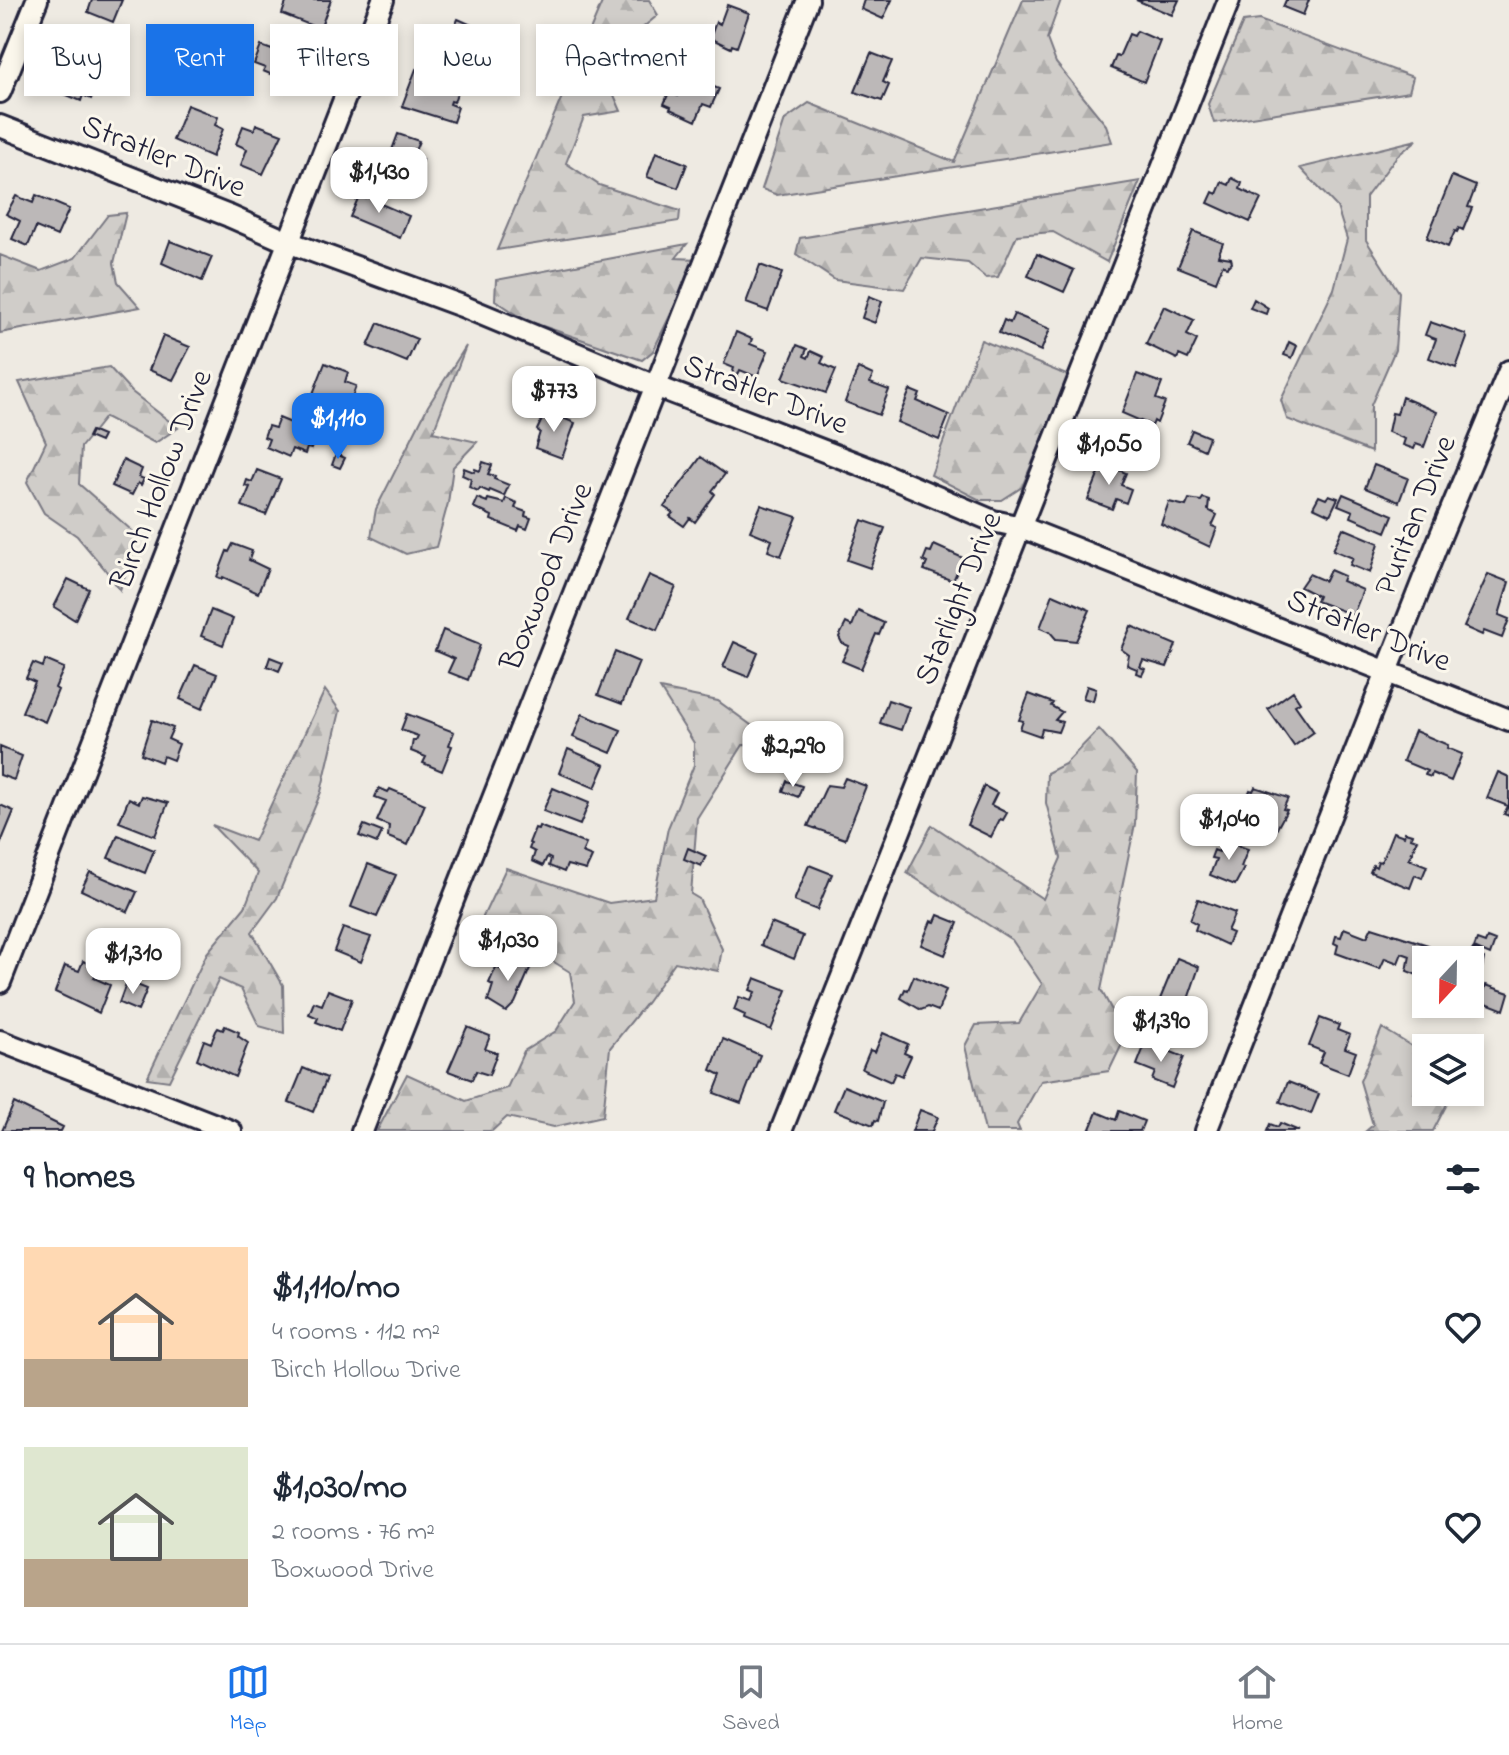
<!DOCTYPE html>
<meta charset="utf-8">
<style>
:root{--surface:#fff;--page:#f2f2f3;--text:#1f2937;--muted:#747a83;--line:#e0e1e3;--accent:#1a73e8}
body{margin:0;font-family:"Indie Flower",sans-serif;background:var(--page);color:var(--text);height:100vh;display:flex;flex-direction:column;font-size:30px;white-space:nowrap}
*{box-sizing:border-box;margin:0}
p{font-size:26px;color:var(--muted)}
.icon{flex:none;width:44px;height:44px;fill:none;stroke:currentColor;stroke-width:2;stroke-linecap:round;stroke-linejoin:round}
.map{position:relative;height:1131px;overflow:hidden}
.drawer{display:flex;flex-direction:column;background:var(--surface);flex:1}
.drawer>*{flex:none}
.top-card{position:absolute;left:24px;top:24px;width:800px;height:72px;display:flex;gap:16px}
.needle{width:52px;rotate:202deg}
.buttons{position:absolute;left:1412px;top:946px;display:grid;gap:16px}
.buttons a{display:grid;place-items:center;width:72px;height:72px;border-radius:0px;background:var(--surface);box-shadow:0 4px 12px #0003;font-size:40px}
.price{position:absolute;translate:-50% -68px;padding:0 18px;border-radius:16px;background:#fff;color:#222;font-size:26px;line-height:52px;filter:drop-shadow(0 2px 4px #0008)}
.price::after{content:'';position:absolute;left:50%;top:48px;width:24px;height:18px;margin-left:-12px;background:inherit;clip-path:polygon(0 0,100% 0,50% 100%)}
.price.selected{background:var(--accent);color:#fff}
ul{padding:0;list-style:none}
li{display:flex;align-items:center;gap:24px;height:200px;padding:0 24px}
li span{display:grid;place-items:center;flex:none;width:224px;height:160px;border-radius:0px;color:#555}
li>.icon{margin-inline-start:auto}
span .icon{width:96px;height:96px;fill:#fffc;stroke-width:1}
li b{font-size:34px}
h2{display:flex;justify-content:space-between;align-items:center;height:96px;padding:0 24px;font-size:34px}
.chip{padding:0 28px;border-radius:0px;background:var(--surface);box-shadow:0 4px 12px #0003;font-size:28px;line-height:72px}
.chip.selected{background:var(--accent);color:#fff}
.tab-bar{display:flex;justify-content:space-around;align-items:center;height:112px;border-top:2px solid var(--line);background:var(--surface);font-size:22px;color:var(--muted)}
.tab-bar a{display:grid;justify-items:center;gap:4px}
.tab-bar .selected{color:var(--accent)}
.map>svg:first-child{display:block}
.forest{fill:url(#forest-firs);stroke:#797882;stroke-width:2}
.building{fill:#bcb8b8;stroke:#22223b;stroke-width:2}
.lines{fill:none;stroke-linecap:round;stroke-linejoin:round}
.minor-casing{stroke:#22223b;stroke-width:26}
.minor{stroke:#fbf7ec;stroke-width:20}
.labels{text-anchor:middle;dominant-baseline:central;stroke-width:6;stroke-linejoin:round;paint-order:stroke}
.street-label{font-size:32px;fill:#22223b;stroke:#fbf7ec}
</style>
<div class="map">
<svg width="1509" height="1131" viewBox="0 0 1509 1131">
<defs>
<pattern id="forest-firs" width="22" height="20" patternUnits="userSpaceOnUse" patternTransform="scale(2)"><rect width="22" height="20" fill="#d0cdc9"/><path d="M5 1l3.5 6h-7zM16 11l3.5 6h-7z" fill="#b2b0ae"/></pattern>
</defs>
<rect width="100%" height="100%" fill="#eeeae2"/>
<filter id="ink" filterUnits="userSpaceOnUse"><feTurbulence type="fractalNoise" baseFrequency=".0125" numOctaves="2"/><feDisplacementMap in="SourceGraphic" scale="16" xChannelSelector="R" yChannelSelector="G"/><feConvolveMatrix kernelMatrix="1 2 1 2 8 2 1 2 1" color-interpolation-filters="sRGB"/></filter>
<g filter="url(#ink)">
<path class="forest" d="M603,0H649L658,15L600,63L621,111L584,117L566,163L599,185L680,211L679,221L497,250Z
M1023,0H1061L1047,39L1056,63L1106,125L1112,142L777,195L762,189L785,120L809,103L954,162Z
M1259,20L1413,77L1409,92L1214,123L1208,104L1243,22Z
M1417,140L1397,156L1366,197V240L1399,292L1395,350L1371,405V452L1287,419L1281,400L1334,289L1347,239L1337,207L1300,168Z
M1140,181L1107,262L1053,232L1017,235L998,277L986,278L968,263L922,258L904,289L835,280L796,254L800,238Z
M126,213L114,263L118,282L140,307L0,333V255L41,271L75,258L108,215Z
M687,244L676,258L697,259L653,351L642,360L525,320L495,300L496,280Z
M981,340L1069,376L1022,487L1002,500H980L931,475Z
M466,346L433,432L477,442L453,467L448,503L436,547L406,554L371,537L376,509L428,406Z
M109,367L132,392L178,428L155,443L105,417L81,447L79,484L138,536L120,590L104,568L77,536L44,513L27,482L46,442L19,382Z
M660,689L718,701L780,746L743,745L697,818L691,894L699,899L722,949L718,971L675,962L647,1002L610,1048L603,1116L554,1127L507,1117L492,1131H377L407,1074L466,1101L507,1088L524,1051L556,1031L575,1001L570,972L517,939L469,956L480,923L506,868L609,903L654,897L668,828L694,765V743Z
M325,690L340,711L321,792L277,898L252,932L283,985L284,1033L259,1026L241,989L219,979L169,1081L147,1078L207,953L245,907L258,873L212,825L254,841Z
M1099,729L1137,772L1135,824L1101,990L1126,1036L1109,1071L1041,1081L1017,1124L1020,1131H985L965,1046L976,1025L1019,1023L1042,984L1012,940L907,873L932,825L1043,899L1061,858L1046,803L1047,773L1065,764Z
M1382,1028L1426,1055V1092H1449L1448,1102L1433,1131H1366L1373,1125L1360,1081Z"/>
<path class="building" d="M92,0H122L113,22L88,12Z
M287,0H331L320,29L282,14Z
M864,0H892L883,19L861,9Z
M1136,0H1179L1172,15Z
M1286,0H1309L1303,15L1283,7Z
M727,5L749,13L737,47L732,45L731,48L710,38L716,22L720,24Z
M458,19L474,26L473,29L486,35L477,57L465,53L461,63L432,52L442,26L453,31Z
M1137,31L1160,41L1144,82L1111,68L1116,56L1119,57L1129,34L1134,36Z
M261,46L308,63L299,86L263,71L265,68L254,64Z
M73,52L96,61L87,83L96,87L91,99L83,95L81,101L57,91Z
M871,53L892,61L883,82L889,85L882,101L855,92Z
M428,68L438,72L437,76L452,81L451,84L459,87L454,102L451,101L450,104L458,107L453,122L402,106L416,69L426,73Z
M463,73L485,82L481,90L460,80Z
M687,76L719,89L711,107L703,104L696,121L670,109L671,107L664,104L669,92L678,96Z
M187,105L218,117L215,125L223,129L212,157L173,140Z
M256,124L282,134L263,174L241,165L247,149L236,144L243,126L254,130Z
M398,134L419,141L413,156L422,160L418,170L409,166L406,174L386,166Z
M656,152L687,164L678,188L647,177Z
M1452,176L1476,186L1468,207L1472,208L1463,230L1459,228L1457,232L1455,231L1448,247L1427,238Z
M1232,178L1242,183L1240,189L1261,199L1250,222L1208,203L1213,192L1217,194L1222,182L1229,185Z
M369,189L377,193L374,201L409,216L400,238L350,217L359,196L365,198Z
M36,195L69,209L57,236L36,227L28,246L12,239L20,221L6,214L16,196L33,203Z
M1193,231L1223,243L1218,256L1231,258L1232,262L1227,267L1223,264L1216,282L1178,267Z
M170,241L212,257L202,281L162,263Z
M1037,254L1074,270L1064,292L1028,276Z
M760,265L782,273L768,311L746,303Z
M869,296L882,301L875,323L862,318Z
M1254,299L1268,308L1266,314L1250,308Z
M1164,306L1194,320L1187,335L1197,340L1188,359L1179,355L1177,359L1146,344Z
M1014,314L1050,329L1041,351L999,333L1004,320L1010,323Z
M1430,322L1465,334L1467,338L1456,368L1429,358L1436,339L1425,335Z
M378,323L417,339L407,362L368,346Z
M736,332L752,339L750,344L768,351L757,377L740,370L737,377L732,374L734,368L724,364Z
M163,336L190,347L173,380L149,370Z
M1289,342L1297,346L1292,358L1284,355Z
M797,345L807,349L804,356L808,358L811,351L824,357L821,363L836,370L826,393L783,378Z
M325,363L348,372L345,382L356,386L350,403L339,398L333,413L309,404Z
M858,368L873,375L870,383L889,390L879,415L845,402Z
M1137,374L1162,383L1156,399L1165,402L1157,423L1154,421L1152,426L1122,413Z
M910,390L920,394L917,401L949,415L939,440L897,422Z
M1402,397L1437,412L1424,447L1416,444L1414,449L1403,445L1405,439L1388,432L1392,413L1397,414Z
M546,411L575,423L562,458L535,448L540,432L537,430Z
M279,418L313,432L310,438L314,440L311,449L307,448L305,454L292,449L289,457L266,447L269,439L264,437L268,426L275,428Z
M1192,430L1209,437L1204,450L1187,442Z
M91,431L103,436L100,442L88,437Z
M336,454L345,458L340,468L332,465Z
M701,457L725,474L712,491L715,494L695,522L690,518L684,526L670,516L673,513L664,507Z
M123,460L142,469L139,477L144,479L141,485L138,483L132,495L112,486Z
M483,462L492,465L488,474L495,476L494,479L509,485L504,496L490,490L489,492L480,488L478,491L469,487L471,479L462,475L464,468L474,472L475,469L480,471Z
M1103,463L1126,473L1121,485L1131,489L1126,503L1116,499L1112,509L1088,500Z
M1374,465L1408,478L1399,502L1365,488Z
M257,470L281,479L266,515L242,506L250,487L245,486L247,480L252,482Z
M1343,494L1393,515L1386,532L1351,517L1353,511L1338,505Z
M1329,495L1338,498L1330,515L1313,507L1319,496L1326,499Z
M477,498L487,502L488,499L504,503L506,498L517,503L515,508L526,512L525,516L531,518L527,529L520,526L518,531L491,520L492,516L473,507Z
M1203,498L1209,500L1208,510L1217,515L1212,526L1217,528L1210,547L1161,524L1169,502L1186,506L1189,499L1201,501Z
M761,505L797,517L781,556L768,551L772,540L750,531Z
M862,520L885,528L870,568L847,560Z
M1343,528L1379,543L1370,573L1350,565L1353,558L1333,550Z
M233,544L252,551L249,560L268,569L258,593L223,577L222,579L217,577L227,551L229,552Z
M934,545L963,558L953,581L924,570L927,563L923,561L927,551L931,552Z
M1330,570L1344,576L1342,581L1363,590L1353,615L1316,601L1318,596L1300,587L1309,574L1325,581Z
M1488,574L1509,582L1499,615L1509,619L1502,638L1484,631L1482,635L1464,627Z
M649,575L676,587L657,630L629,618Z
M68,579L89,589L75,620L54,607Z
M1053,594L1090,610L1076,641L1056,639L1050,632L1040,628Z
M211,610L233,619L223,645L201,636Z
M858,611L884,623L879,635L876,634L861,669L842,661L849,646L842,643L839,637L846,623L852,626Z
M1131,626L1176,645L1167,667L1143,660L1140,667L1145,669L1142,675L1136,673L1137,669L1127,665L1129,655L1121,649Z
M443,630L480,645L468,680L448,672L454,659L435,651Z
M734,642L758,653L748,677L723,667Z
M615,652L639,662L622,704L598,695Z
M270,657L283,662L279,671L267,666Z
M45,660L64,668L55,688L58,690L45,722L22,712L35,682L26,678L33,663L43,667Z
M195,665L217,674L202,709L180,699Z
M1087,686L1096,689L1093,701L1083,698Z
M1293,691L1300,702L1295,705L1314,732L1294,746L1268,709Z
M1029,694L1053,703L1051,706L1062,712L1055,720L1062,722L1058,732L1042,729L1040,736L1020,729L1023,721L1019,720Z
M888,700L909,707L901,730L880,723Z
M407,714L454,732L449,745L452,746L442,771L423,763L426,757L411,751L413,740H416L418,736L401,730Z
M582,714L621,730L611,753L573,737Z
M152,720L173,728L168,739L179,744L173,760L163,756L161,762L141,754Z
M1415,731L1448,745L1447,748L1462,754L1451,781L1432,773L1431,777L1425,775L1427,771L1403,761Z
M0,747L22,756L14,780L0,775Z
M568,749L605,765L595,788L559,773Z
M1498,772L1509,777V816L1504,814L1508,806L1487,798Z
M845,778L866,786L845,839L808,826L827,785L841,787Z
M787,781L802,786L798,797L783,791Z
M984,786L997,793L991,805L1007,813L1003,820L1000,819L991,837L967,825Z
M1255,787L1288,798L1283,809L1287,810L1274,834L1251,824L1256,812L1245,807V803L1250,790L1253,791Z
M379,788L388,792L390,789L425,804L408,845L388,837L389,826L377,821L386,801L375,797Z
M553,788L589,803L580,825L543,811Z
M142,796L168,803L155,836L119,822L129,798L139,803Z
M0,805L14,811L0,845Z
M364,825L382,832L377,843L359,836Z
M539,826L586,844L582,853L592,857L586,870L567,865L564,872L549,866L551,859L547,857L543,866L532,861L535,852L529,849L531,844L529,843L535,828L538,829Z
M1393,832L1404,836L1405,832L1412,834L1411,838L1417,840L1409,859L1427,866L1422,878L1415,875L1410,888L1370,872L1373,865L1376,867L1378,861L1381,862Z
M118,835L154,850L145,873L108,858Z
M1223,840L1248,849L1241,867L1244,868L1235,885L1210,875L1216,859L1211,858L1214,850L1219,852Z
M688,848L706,856L701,866L684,859Z
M368,864L396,875L377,917L351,907Z
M809,865L832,874L817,910L794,901Z
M90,872L137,892L128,912L81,890Z
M1198,899L1235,913L1227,931L1232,933L1227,945L1195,930L1197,924L1190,920Z
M938,915L958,923L945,955L921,945L931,921L935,922Z
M771,923L803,936L794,959L761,945Z
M1372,927L1428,945L1437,950L1433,960H1426V964L1422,963L1417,975L1407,971L1410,956L1402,953L1398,963L1385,958L1380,969L1336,953L1338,945L1334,943L1336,936L1341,937L1344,928L1367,937Z
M343,928L371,937L361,962L334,951Z
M1487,938L1495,941L1490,955L1474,948L1477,940L1485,943Z
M1473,949L1481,952L1479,956L1484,958L1481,973L1470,969V960H1467Z
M506,955L531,966L515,1003L506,1012L488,1001L493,985L489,983L496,967L500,969Z
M1177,958L1199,967L1182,1017L1177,1015L1179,1012L1158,1004Z
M83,961L98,968L94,978L110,985L99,1013L55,992L65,966L79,971Z
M914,976L946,990L938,1011L928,1007L921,1010L901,998L905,989L908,990Z
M755,978L787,990L771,1030L744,1019L745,1015L734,1010L739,997L751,1001L755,992L750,990Z
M127,981L147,989L138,1011L119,1003Z
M1486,985L1509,993L1504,1010L1481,1001Z
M328,990L352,999L340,1031L316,1022L318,1018L309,1014L314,1002L322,1005Z
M1320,1018L1339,1025L1337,1030L1350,1035L1345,1048L1356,1052L1348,1074L1319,1063L1324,1052L1309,1046Z
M225,1026L239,1032L238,1036L248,1043L235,1077L197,1059L204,1040L211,1043L216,1031L218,1028L223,1030Z
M467,1027L490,1036L485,1049L497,1053L489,1075L476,1071L472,1080L448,1071Z
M883,1033L908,1044L904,1053L911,1056L902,1076L895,1073L891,1082L862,1069L870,1050L875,1052Z
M723,1039L760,1055L741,1103L714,1093L721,1075L711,1070Z
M1146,1042L1184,1057L1172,1088L1152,1080L1155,1072L1137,1065Z
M303,1068L327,1078L313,1112L289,1102Z
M1288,1082L1319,1094L1311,1114L1280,1102Z
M844,1086L883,1102L878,1121L875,1120L873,1125L834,1110Z
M14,1103L63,1127L61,1131H2Z
M920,1110L938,1117L932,1131H912Z
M1119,1111L1144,1121L1140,1131H1089L1097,1112L1116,1120Z
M1280,1123L1299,1131H1267L1270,1124L1278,1127Z"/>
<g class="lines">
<defs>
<path id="minor" d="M0,92L37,0
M0,126L229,216L288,242L462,306L655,386L876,471L993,521L1021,527L1509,720
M0,982L383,0
M0,1041L231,1131
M362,1131L808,0
M781,1131L1229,0
M1206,1131L1440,537L1509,371"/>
</defs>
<use href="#minor" class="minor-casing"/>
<use href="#minor" class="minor"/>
</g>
</g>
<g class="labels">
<g class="street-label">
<text transform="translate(163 158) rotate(22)">Stratler Drive</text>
<text transform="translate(765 396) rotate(21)">Stratler Drive</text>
<text transform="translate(163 480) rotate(-69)">Birch Hollow Drive</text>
<text transform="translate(1417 516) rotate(-68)">Puritan Drive</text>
<text transform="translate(548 577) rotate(-68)">Boxwood Drive</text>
<text transform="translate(960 599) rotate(-68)">Starlight Drive</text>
<text transform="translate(1368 632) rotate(22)">Stratler Drive</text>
</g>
</g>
</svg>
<div class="buttons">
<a><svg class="needle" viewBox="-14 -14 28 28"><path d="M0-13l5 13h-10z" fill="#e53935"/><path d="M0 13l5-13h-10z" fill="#747a83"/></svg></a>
<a><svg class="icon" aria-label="layers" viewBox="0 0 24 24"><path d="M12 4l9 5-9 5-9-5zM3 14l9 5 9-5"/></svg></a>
</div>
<b class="price" style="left:379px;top:215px">$1,430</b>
<b class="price" style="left:554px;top:434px">$773</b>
<b class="price selected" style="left:338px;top:461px">$1,110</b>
<b class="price" style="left:1109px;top:487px">$1,050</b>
<b class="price" style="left:793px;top:789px">$2,290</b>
<b class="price" style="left:1229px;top:862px">$1,040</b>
<b class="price" style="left:508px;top:983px">$1,030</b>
<b class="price" style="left:133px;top:996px">$1,310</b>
<b class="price" style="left:1161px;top:1064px">$1,390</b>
<div class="top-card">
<a class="chip">Buy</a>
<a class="chip selected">Rent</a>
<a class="chip">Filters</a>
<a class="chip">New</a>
<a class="chip">Apartment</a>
</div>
</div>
<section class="drawer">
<h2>9 homes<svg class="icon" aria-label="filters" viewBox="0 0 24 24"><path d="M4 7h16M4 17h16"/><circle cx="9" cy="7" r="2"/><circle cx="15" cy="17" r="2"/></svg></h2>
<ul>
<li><span style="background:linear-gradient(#ffd9b3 70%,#b9a48a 0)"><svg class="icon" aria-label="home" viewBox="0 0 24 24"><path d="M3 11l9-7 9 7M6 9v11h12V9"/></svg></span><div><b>$1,110/mo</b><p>4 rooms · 112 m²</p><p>Birch Hollow Drive</p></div><svg class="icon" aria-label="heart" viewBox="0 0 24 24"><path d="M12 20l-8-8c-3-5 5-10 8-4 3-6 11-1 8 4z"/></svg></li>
<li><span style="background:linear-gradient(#dfe7d0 70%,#b9a48a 0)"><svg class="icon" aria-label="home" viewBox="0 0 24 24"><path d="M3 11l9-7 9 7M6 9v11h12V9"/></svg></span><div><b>$1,030/mo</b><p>2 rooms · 76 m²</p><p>Boxwood Drive</p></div><svg class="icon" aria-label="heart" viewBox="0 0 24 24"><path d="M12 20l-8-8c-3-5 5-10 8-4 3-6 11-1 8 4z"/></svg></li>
</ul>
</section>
<nav class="tab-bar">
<a class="selected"><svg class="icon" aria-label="map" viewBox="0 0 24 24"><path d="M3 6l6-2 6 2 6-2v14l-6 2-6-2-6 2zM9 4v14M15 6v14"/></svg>Map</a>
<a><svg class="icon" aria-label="saved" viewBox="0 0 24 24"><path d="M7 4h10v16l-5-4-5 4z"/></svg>Saved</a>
<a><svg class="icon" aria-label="home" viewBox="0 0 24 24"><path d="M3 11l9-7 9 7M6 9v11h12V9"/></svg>Home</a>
</nav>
